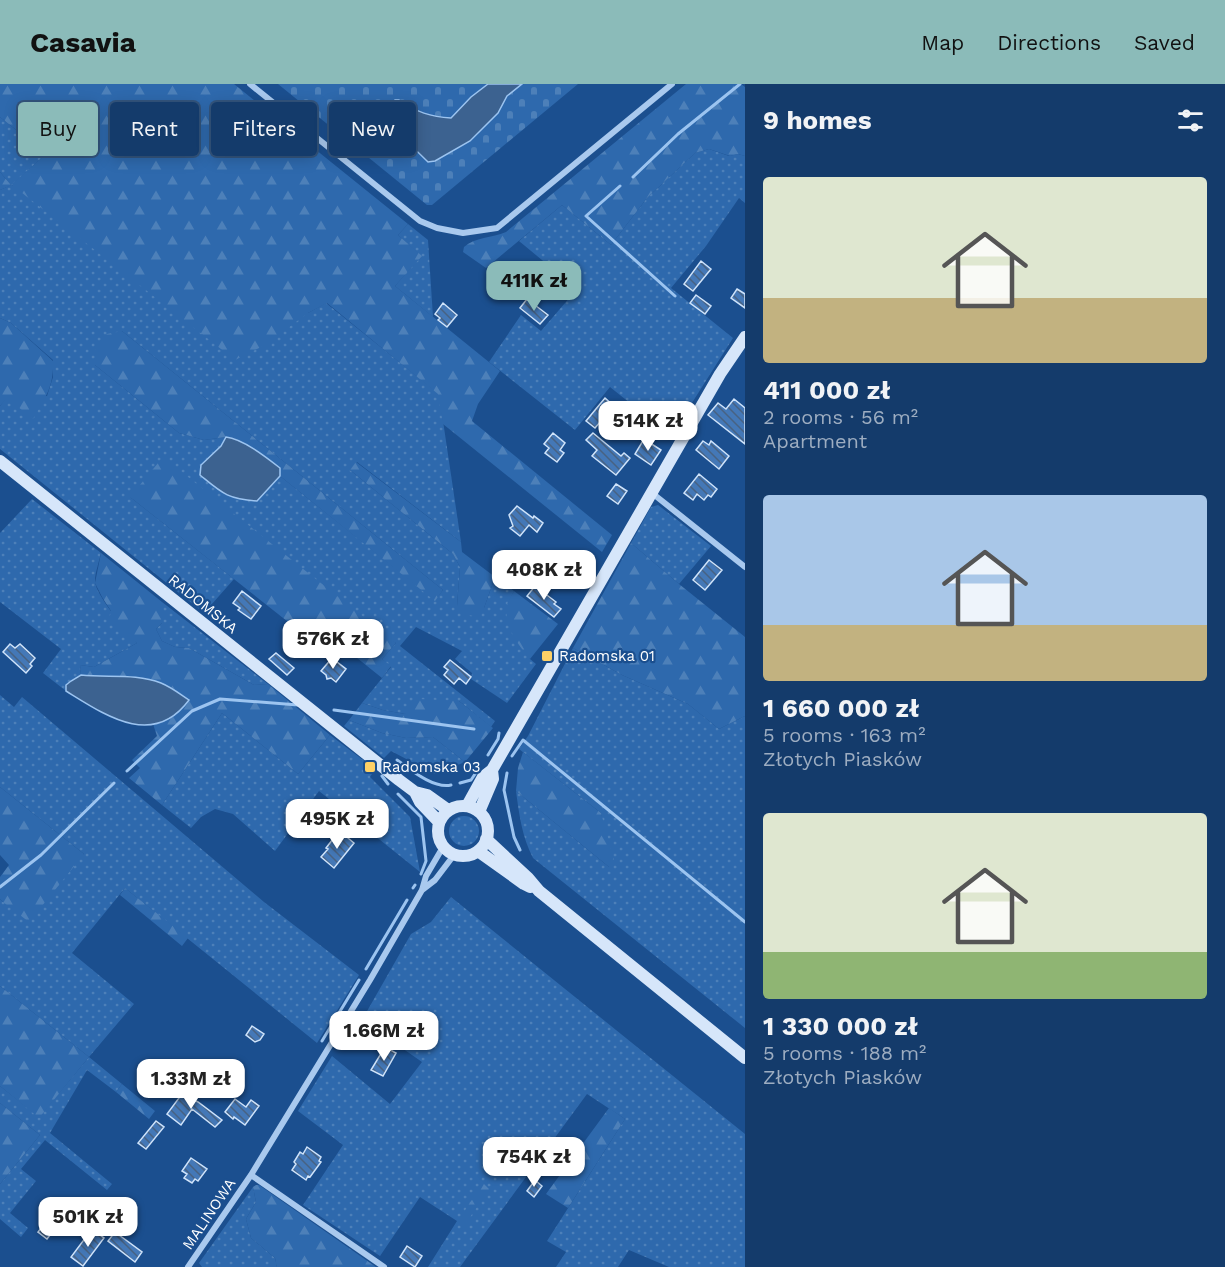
<!DOCTYPE html>
<meta charset="utf-8">
<style>
:root{--surface:#143b6b;--page:#214673;--text:#f1f3f6;--muted:#9dadc1;--line:#33557e;--accent:#8bbbb9}
body{margin:0;font-family:"Work Sans",sans-serif;background:var(--page);color:var(--text);height:100vh;display:flex;flex-direction:column;font-size:22px;white-space:nowrap}
*{box-sizing:border-box;margin:0}
p{font-size:20px;color:var(--muted)}
.icon{flex:none;width:33px;height:33px;fill:none;stroke:currentColor;stroke-width:2;stroke-linecap:round;stroke-linejoin:round}
.map{position:relative;flex:1;overflow:hidden}
.sheet{display:flex;flex-direction:column;background:var(--surface);width:480px}
.sheet>*{flex:none}
.top-card{position:absolute;left:18px;top:18px;width:570px;height:54px;display:flex;gap:12px}
.price{position:absolute;translate:-50% -51px;padding:0 14px;border-radius:12px;background:#fff;color:#222;font-size:20px;line-height:39px;filter:drop-shadow(0 2px 3px #0008)}
.price::after{content:'';position:absolute;left:50%;top:36px;width:18px;height:14px;margin-left:-9px;background:inherit;clip-path:polygon(0 0,100% 0,50% 100%)}
.price.current{background:var(--accent);color:#111}
ul{padding:0;list-style:none}
li{display:grid;align-content:center;gap:12px;height:318px;padding:0 18px}
li span{display:grid;place-items:center;height:186px;border-radius:6px;color:#555}
li>.icon{margin-inline-start:auto}
span .icon{width:108px;height:108px;fill:#fffc;stroke-width:1}
li b{font-size:26px}
h2{display:flex;justify-content:space-between;align-items:center;height:72px;padding:0 18px;font-size:26px}
.pill{padding:0 21px;border-radius:6px;background:var(--surface);box-shadow:0 3px 15px #0003,0 0 0 2px var(--line);font-size:21px;line-height:54px}
.pill.current{background:var(--accent);color:#111}
header{display:flex;align-items:center;gap:36px;box-sizing:border-box;height:84px;padding:0 30px;background:var(--accent);color:#111}
header strong{font-size:28px}
nav{display:flex;gap:33px;margin-inline-start:auto;font-size:21px}
main{display:flex;flex:1;min-height:0}
.map>svg:first-child{display:block}
.grass{fill:url(#grass-dots);fill-rule:evenodd}
.forest{fill:url(#forest-firs)}
.cemetery{fill:url(#cemetery-stones)}
.water{fill:#3c6290;stroke:#9cc4f0;stroke-width:1.5}
.lines{fill:none;stroke-linecap:round;stroke-linejoin:round}
.stream{stroke:#9cc4f0;stroke-width:3}
.building{fill:url(#building-back-hatch);stroke:#cfe3fa;stroke-width:1.5}
.street{stroke:#a9c9ee;stroke-width:6}
.secondary{stroke:#d6e6fa;stroke-width:12}
.poi-dot{fill:#ffd166;stroke:#1b4f8f;stroke-width:2}
.labels{text-anchor:middle;dominant-baseline:central;stroke-width:4.5;stroke-linejoin:round;paint-order:stroke}
.street-label{font-size:15px;fill:#fff;stroke:#1b4f8f}
.poi-label{font-size:15px;fill:#fff;stroke:#1b4f8f;text-anchor:start}
</style>
<header>
<strong>Casavia</strong>
<nav><a>Map</a><a>Directions</a><a>Saved</a></nav>
</header>
<main>
<div class="map">
<svg width="745" height="1183" viewBox="0 0 745 1183">
<defs>
<pattern id="grass-dots" width="8" height="8" patternUnits="userSpaceOnUse" patternTransform="scale(1.5)"><rect width="8" height="8" fill="#2e69ad"/><path d="M2 2h.1M6 6h.1" fill="none" stroke="#4d80b9" stroke-width="1.8" stroke-linecap="round"/></pattern>
<pattern id="forest-firs" width="22" height="20" patternUnits="userSpaceOnUse" patternTransform="scale(1.5)"><rect width="22" height="20" fill="#2e69ad"/><path d="M5 1l3.5 6h-7zM16 11l3.5 6h-7z" fill="#4d80b9"/></pattern>
<pattern id="cemetery-stones" width="16" height="16" patternUnits="userSpaceOnUse" patternTransform="scale(1.5)"><rect width="16" height="16" fill="#2e69ad"/><path d="M2 7V4a2 2 0 0 1 4 0v3zM10 15v-3a2 2 0 0 1 4 0v3z" fill="#4d80b9"/></pattern>
<pattern id="building-back-hatch" width="6" height="6" patternUnits="userSpaceOnUse" patternTransform="scale(1.5)"><rect width="6" height="6" fill="#4478b7"/><path d="M-1 5l2 2M0 0l6 6M5-1l2 2" fill="none" stroke="#486282"/></pattern>
</defs>
<rect width="100%" height="100%" fill="#1b4f8f"/>
<path class="grass" d="M0,33L46,70L12,101L308,229L326,219L439,310L461,458L357,378L350,386L453,470L460,483L457,522L484,524L495,493L514,507L508,519L530,575L536,580L507,619L471,595L472,589L455,575L462,567L416,543L400,562L495,637L491,643L459,617L405,630L383,626L362,619L391,583L382,575L396,559L130,413L234,495L204,529L0,365V322L6,314L47,312L53,293V276L11,239L0,234V106L11,101L0,88ZM122,247L443,506L435,516L280,392L257,417L201,381L221,362L226,353L204,356L179,349L95,281Z
M709,65L729,72L738,70L745,72V119L739,114L706,162L671,204L733,254L671,352L610,303L575,346L489,278L521,231L541,247L577,205L519,157L562,121L611,161L647,114L695,69Z
M408,140L428,156L433,233L395,202L421,172L398,151Z
M32,415L101,469C99,478 95,489 95,497C96,513 127,546 137,559L94,583L80,581L81,591L71,597L66,601V607L43,589L61,565L0,518V449Z
M658,421L711,462L679,500L631,459L651,423Z
M162,518L268,600L254,601L189,564L175,563L162,557L156,545L162,539Z
M573,564L622,591L688,620L719,645L745,632V944L533,774C522,753 519,730 516,707L609,783L601,729L519,665L528,652Z
M0,611L14,623L22,613L264,818L359,891L317,959L125,804L72,869L134,920L89,973L122,1000L116,1008L87,986L50,1049L112,1100L107,1106L45,1056L21,1085L36,1097L10,1129L28,1144L21,1153L0,1135V1100L40,1051L0,1019V1002L39,1033L89,973L0,902V815L3,818L84,770L0,703Z
M222,629L298,690L330,651L375,685L370,693L410,733L420,788L319,707L275,767L233,730L215,725L201,733L191,744L162,721Z
M349,636L382,649L406,654L433,653L465,678L435,690L391,667L384,674L344,642Z
M449 747a15 15 0 1 1 30 0a15 15 0 1 1-30 0Z
M451,813L745,1050V1183H669L629,1166L618,1183H556L566,1168L547,1157L625,1035L587,1010L460,1183H428L457,1137L420,1113L380,1172L303,1121L343,1061L298,1027L332,972L390,1020L422,978L362,936L411,850L431,838Z
M253,1103L256,1118L246,1135L251,1154L275,1174L277,1183H202L199,1179Z"/>
<path class="forest" d="M0,0H234L408,140L398,151L422,172L395,202L500,287L478,320L472,337L612,451L602,468L443,340L438,310L327,219L308,229L265,261L235,276L12,101L0,106V88L11,101L46,70L0,33Z
M686,0H741L745,3V72L738,70L730,72L709,65L695,69L647,114L611,161L562,121L486,184L463,168L464,163C475,153 492,154 506,148Z
M0,234L11,239L53,277C54,302 46,313 33,335L7,314L0,322Z
M122,247L443,506L435,517L280,392V384L266,373L234,354L226,353L204,356L179,349L95,281V262L107,250Z
M163,373L396,559L382,575L391,582L382,594L331,553L321,564L130,413Z
M356,378L461,458L462,468L495,493L484,524L473,532L461,529L457,522L460,483L453,470L350,386Z
M631,459L679,500L745,553V632L719,645L688,620L622,591L573,564Z
M101,469L162,518V539L156,545L162,557L175,563L189,564L254,601L268,600L330,651L298,690L222,629L162,721L129,694L140,684L132,676L157,652L153,640L170,635L97,593L81,591L80,581L94,583L137,559L109,536L111,527L102,513L95,499Z
M514,507L558,540L530,575C518,561 503,541 507,521C508,516 512,511 514,507Z
M419,615L459,617L493,644L465,678L433,653L406,654L382,649L349,636L362,619L383,626L405,630Z
M523,668L601,729L614,776L609,783L516,707L518,684Z
M0,703L84,770L29,838L3,818L0,815V793L9,781L0,771Z
M125,804L188,854L182,862L120,811Z
M0,902L89,973L39,1034L0,1002Z
M122,1000L155,1027L149,1035L116,1008Z
M0,1019L40,1051L0,1100Z
M609,1024L625,1035L568,1124L546,1110Z
M483,1099L489,1105L464,1142L458,1137Z
M256,1101H259L376,1183H277L275,1174L251,1154L246,1135L256,1118L253,1103Z"/>
<path class="cemetery" d="M278,0H578L432,121H427Z"/>
<path class="water" d="M488,0H522L507,12L498,29L470,57L435,77L428,78L386,37V32L395,16H399C416,28 431,33 451,34L471,13Z
M226,353C243,355 266,373 280,384V392L257,417C227,415 222,409 200,391L201,381L221,362Z
M81,591C107,594 136,589 161,599C171,603 180,610 189,616C153,665 105,631 66,607V601L71,597Z"/>
<g class="lines">
<path class="stream" d="M633,93L678,50L740,0
M620,102L586,132L675,212
M334,626L474,645
M488,671L498,655L499,649
M512,672L523,656L745,838
M397,676C411,686 434,705 451,701
M127,687L192,627L220,615L298,621
M507,689L504,706L514,753L520,766
M382,692L388,700
M460,699L471,696L477,687
M398,710L421,733L426,777L421,790
M0,803L41,771L114,699
M413,804L415,801
M366,885L407,816
M322,957L359,896"/>
</g>
<path class="building" d="M701,177L711,185L693,207L684,200Z
M737,205L745,210V224L731,214Z
M696,211L711,222L705,230L690,219Z
M527,215L548,231L540,240L520,224Z
M443,219L457,231L447,243L438,236L440,234L435,230Z
M605,314L614,322L595,344L586,337Z
M734,315L745,324V360L708,331L718,319L726,325Z
M553,349L565,359L560,366L564,369L557,378L545,369L549,364L544,360Z
M593,349L621,372L624,369L630,374L616,391L592,372L597,366L586,356Z
M644,355L661,366L651,381L635,370Z
M703,357L709,361L711,357L729,372L719,385L696,366Z
M699,390L717,405L711,413L708,411L704,416L697,410L693,416L684,409Z
M616,400L627,407L618,420L607,412Z
M517,422L533,434L534,432L543,439L537,448L529,441L520,452L510,444L513,442L509,431Z
M709,476L722,486L705,506L693,496Z
M535,502L556,518L554,520L561,525L554,533L527,512Z
M242,507L261,522L251,535L238,526L240,524L233,519Z
M10,560L15,564L20,560L35,574L30,580L32,582L26,589L3,568Z
M276,569L294,584L287,591L269,575Z
M332,574L346,585L336,598L331,594L327,595L326,591L321,587Z
M450,576L471,593L466,600L459,594L454,600L444,591L448,586L444,583Z
M342,749L354,759L334,784L321,773L328,765L326,764L333,755L335,757Z
M252,942L264,950L260,956L255,958L246,951Z
M385,963L396,969L383,992L371,986Z
M176,1007L198,1018L222,1036L215,1043L192,1025L181,1041L167,1030L179,1014L174,1010Z
M235,1015L246,1023L251,1016L259,1022L245,1041L234,1033L233,1035L225,1028Z
M156,1037L164,1043L146,1065L138,1059Z
M307,1063L321,1073L319,1077L321,1078L310,1093L308,1092L306,1096L292,1086L296,1080L294,1078L300,1068L303,1070Z
M191,1074L207,1085L198,1097L195,1095L192,1099L184,1094L187,1090L182,1087Z
M535,1096L542,1102L534,1113L527,1107Z
M59,1120L69,1127L47,1155L38,1148Z
M92,1145L104,1154L83,1182L71,1173Z
M115,1148L142,1168L135,1178L108,1157Z
M407,1162L422,1172L415,1183L400,1173Z"/>
<g class="lines">
<path class="street" d="M250,0L420,137L437,144L463,149L497,144L672,0
M652,409L745,483
M422,806L435,796L454,771
M251,1091L384,1183
M188,1183L251,1091L370,896L422,806L426,792L443,763"/>
<path class="secondary" d="M0,377L399,696L415,708L427,711L448,726
M415,708L420,718L439,738
M438 747a25 25 0 1 1 50 0a25 25 0 1 1-50 0Z
M467,722L483,693L492,686L720,290L745,253
M479,728L493,695L492,686
M486,755L528,794L539,807L745,974
M478,767L524,800L530,803"/>
</g>
<g class="poi-dot">
<rect x="541" y="566" width="12" height="12" rx="3"/>
<rect x="364" y="677" width="12" height="12" rx="3"/>
</g>
<g class="labels">
<g class="street-label">
<text transform="translate(203 520) rotate(39)">RADOMSKA</text>
<text transform="translate(209 1130) rotate(-56)">MALINOWA</text>
</g>
<g class="poi-label">
<text x="559" y="572">Radomska 01</text>
<text x="382" y="683">Radomska 03</text>
</g>
</g>
</svg>
<b class="price current" style="left:534px;top:228px">411K zł</b>
<b class="price" style="left:648px;top:368px">514K zł</b>
<b class="price" style="left:544px;top:517px">408K zł</b>
<b class="price" style="left:333px;top:586px">576K zł</b>
<b class="price" style="left:337px;top:766px">495K zł</b>
<b class="price" style="left:384px;top:978px">1.66M zł</b>
<b class="price" style="left:191px;top:1026px">1.33M zł</b>
<b class="price" style="left:534px;top:1104px">754K zł</b>
<b class="price" style="left:88px;top:1164px">501K zł</b>
<div class="top-card">
<a class="pill current">Buy</a>
<a class="pill">Rent</a>
<a class="pill">Filters</a>
<a class="pill">New</a>
</div>
</div>
<section class="sheet">
<h2>9 homes<svg class="icon" aria-label="filters" viewBox="0 0 24 24"><path d="M4 7h16M4 17h16"/><circle cx="9" cy="7" r="2"/><circle cx="15" cy="17" r="2"/></svg></h2>
<ul>
<li><span style="background:linear-gradient(#dfe7d0 65%,#c2b280 0)"><svg class="icon" aria-label="home" viewBox="0 0 24 24"><path d="M3 11l9-7 9 7M6 9v11h12V9"/></svg></span><div><b>411 000 zł</b><p>2 rooms · 56 m²</p><p>Apartment</p></div></li>
<li><span style="background:linear-gradient(#a9c7e8 70%,#c2b280 0)"><svg class="icon" aria-label="home" viewBox="0 0 24 24"><path d="M3 11l9-7 9 7M6 9v11h12V9"/></svg></span><div><b>1 660 000 zł</b><p>5 rooms · 163 m²</p><p>Złotych Piasków</p></div></li>
<li><span style="background:linear-gradient(#dfe7d0 75%,#8fb573 0)"><svg class="icon" aria-label="home" viewBox="0 0 24 24"><path d="M3 11l9-7 9 7M6 9v11h12V9"/></svg></span><div><b>1 330 000 zł</b><p>5 rooms · 188 m²</p><p>Złotych Piasków</p></div></li>
</ul>
</section>
</main>
